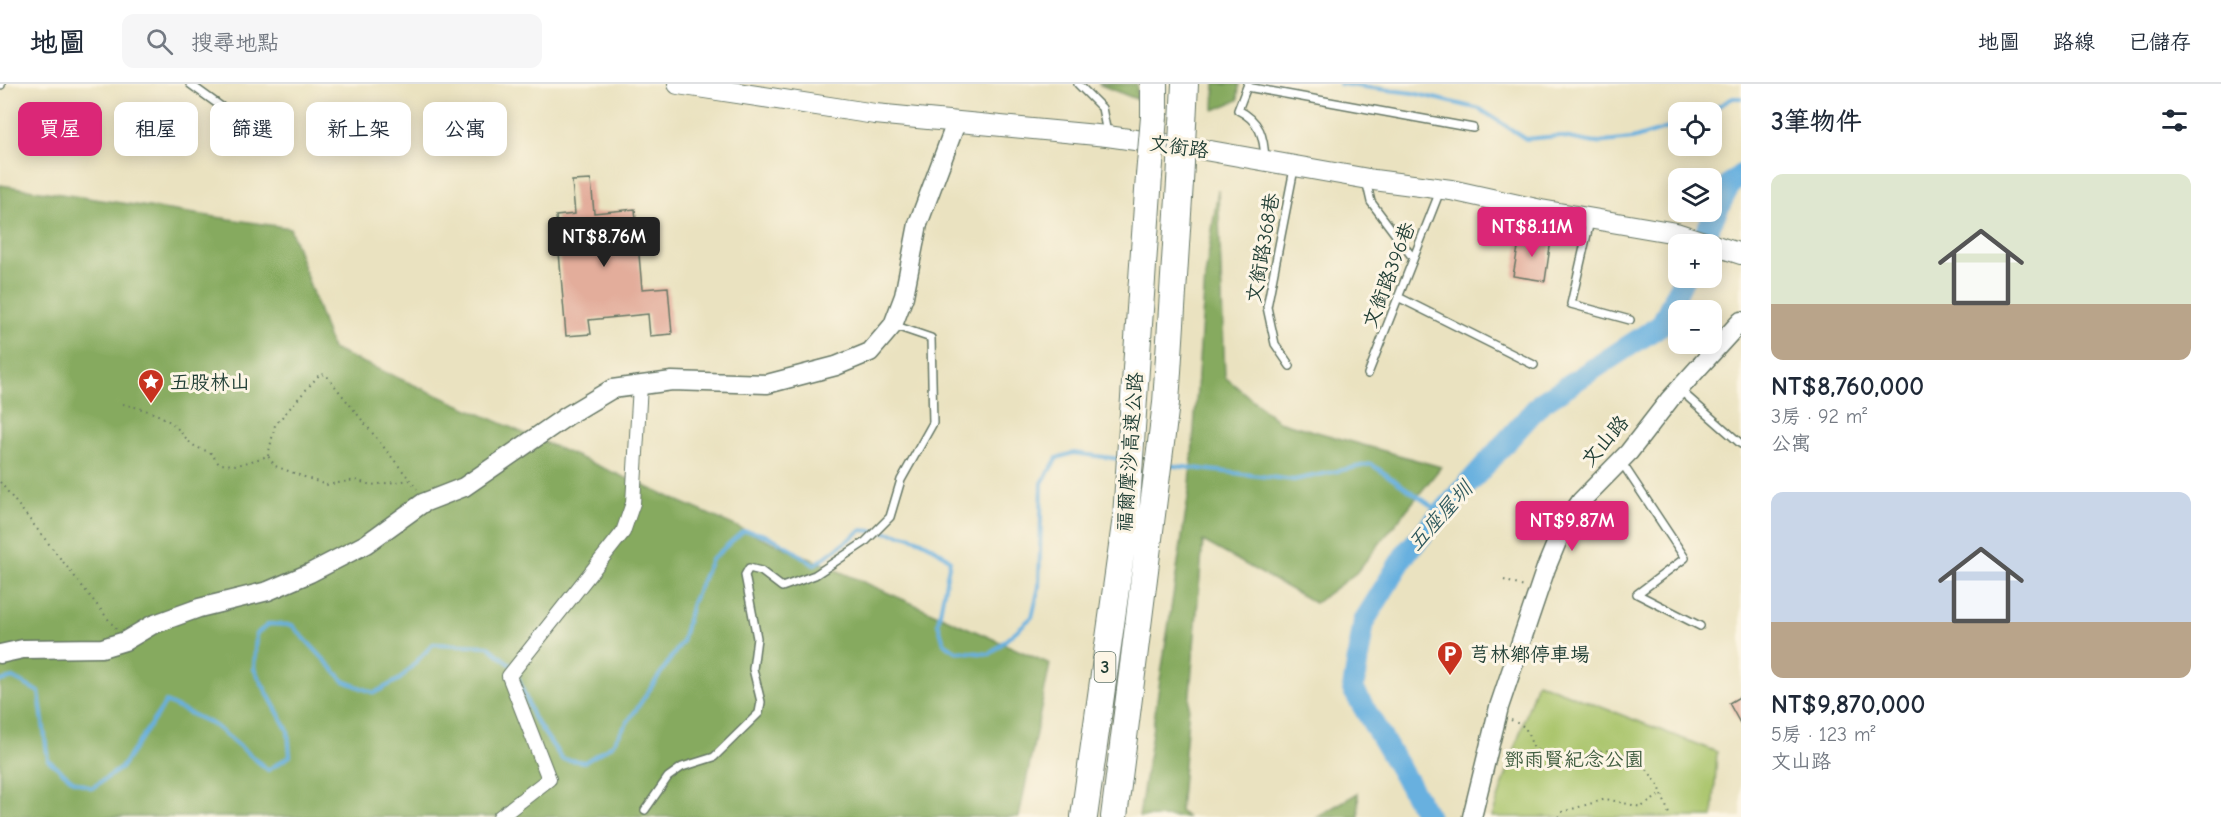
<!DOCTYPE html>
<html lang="zh-TW">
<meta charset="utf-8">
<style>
:root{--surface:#fff;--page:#f6f6f7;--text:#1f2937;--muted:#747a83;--line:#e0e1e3;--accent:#db2777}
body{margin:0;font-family:"Comic Neue","LXGW WenKai TC",sans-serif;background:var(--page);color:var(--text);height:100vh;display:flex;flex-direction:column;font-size:22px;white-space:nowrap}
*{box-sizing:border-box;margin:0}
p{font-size:20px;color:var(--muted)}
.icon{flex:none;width:33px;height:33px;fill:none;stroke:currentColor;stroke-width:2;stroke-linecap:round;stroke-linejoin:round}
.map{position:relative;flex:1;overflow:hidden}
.details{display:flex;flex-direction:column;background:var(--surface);width:480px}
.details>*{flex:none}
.guide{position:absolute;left:18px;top:18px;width:570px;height:54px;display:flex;gap:12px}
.fabs{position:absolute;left:1668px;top:18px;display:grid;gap:12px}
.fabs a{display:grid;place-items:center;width:54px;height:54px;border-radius:12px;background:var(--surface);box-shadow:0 3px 15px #0003;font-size:30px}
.price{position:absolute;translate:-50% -51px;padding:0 14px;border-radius:6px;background:var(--accent);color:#fff;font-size:20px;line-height:39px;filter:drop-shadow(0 2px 3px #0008)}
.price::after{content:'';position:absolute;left:50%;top:36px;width:18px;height:14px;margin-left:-9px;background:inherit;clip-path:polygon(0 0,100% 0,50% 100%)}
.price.on{background:#222;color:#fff}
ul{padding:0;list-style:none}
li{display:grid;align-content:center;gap:12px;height:318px;padding:0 30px}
li span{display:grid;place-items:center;height:186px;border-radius:12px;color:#555}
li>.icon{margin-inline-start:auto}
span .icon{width:108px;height:108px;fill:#fffc;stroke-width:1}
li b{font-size:26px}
h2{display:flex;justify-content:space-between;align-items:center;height:72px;padding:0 30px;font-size:26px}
.pill{padding:0 21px;border-radius:12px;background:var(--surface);box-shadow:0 3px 15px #0003;font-size:21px;line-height:54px}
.pill.on{background:var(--accent);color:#fff}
header{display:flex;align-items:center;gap:36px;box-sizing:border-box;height:84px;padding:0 30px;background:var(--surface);border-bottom:2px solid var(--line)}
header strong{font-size:28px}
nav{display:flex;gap:33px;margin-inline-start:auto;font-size:21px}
.search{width:420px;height:54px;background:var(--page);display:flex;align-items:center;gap:15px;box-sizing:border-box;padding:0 21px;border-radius:12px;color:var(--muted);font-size:22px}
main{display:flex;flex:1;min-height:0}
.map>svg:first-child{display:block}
.green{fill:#a9c46a;stroke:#64804f;stroke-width:1.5}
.forest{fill:#86aa5e;stroke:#527449;stroke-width:1.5}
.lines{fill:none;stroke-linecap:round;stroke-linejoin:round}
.stream{stroke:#68b0df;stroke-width:4}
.river{stroke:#68b0df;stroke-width:22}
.building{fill:#e3ad9b}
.service-casing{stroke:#667765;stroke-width:10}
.minor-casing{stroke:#667765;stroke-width:16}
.tertiary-casing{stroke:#667765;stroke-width:21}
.secondary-casing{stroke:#667765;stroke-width:22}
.motorway-casing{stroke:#667765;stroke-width:28}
.path{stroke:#667765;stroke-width:2;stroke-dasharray:1.5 4.5;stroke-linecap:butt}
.service{stroke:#fff;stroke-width:7}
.minor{stroke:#fff;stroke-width:14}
.tertiary{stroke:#fff;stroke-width:18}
.secondary{stroke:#fff;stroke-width:20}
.motorway{stroke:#fff;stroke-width:26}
.motorway-bridge-casing{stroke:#667765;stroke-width:28;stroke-linecap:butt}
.motorway-bridge{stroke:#fff;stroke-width:26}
.labels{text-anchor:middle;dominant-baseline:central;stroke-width:6;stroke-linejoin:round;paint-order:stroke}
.shield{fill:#fcf5e5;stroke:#617469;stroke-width:1.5}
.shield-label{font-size:18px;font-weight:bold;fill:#1f3d34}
.street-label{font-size:20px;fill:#1f3d34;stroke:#fcf5e5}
.poi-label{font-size:20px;fill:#1f3d34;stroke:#fcf5e5;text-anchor:start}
.park-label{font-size:20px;fill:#425f42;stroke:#fcf5e5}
.water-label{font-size:21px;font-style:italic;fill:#315a5f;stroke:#fcf5e5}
</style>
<header>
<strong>地圖</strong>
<div class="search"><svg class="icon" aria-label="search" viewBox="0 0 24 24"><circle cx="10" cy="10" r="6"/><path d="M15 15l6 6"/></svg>搜尋地點</div>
<nav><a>地圖</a><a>路線</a><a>已儲存</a></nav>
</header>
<main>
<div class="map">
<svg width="1741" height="733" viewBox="0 0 1741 733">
<rect width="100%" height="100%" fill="#fcf5e5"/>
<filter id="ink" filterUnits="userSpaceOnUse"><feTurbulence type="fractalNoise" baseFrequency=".0167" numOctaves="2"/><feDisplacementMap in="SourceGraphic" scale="12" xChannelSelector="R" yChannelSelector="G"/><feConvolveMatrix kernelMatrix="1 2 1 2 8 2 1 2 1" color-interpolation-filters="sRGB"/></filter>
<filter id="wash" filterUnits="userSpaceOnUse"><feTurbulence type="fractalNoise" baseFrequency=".008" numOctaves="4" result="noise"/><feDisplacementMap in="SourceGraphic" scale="24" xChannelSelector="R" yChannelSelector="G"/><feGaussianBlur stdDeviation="1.35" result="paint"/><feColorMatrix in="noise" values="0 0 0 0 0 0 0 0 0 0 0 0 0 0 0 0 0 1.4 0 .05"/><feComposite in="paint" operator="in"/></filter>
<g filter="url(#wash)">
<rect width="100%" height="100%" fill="#eae2c0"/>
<path class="green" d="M1537,598L1717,668L1713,733H1492Z"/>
<path class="forest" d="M1098,0H1137V15H1136Z
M1215,0H1239L1238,16L1214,26Z
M0,101L290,144L332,265L1050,580L1019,733H0Z
M1218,106L1225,293L1278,337L1441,383L1356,489L1315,519L1203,457L1180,727L1187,733H1139L1190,401L1205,193Z
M1358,709L1359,733H1316Z"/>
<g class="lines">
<path class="stream" d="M1340,0L1413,9L1480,25L1526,55L1558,52L1595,59L1632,55L1678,41
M1708,28L1733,14H1741
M1167,381L1294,396L1371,380L1442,429
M516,588L533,633L562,675L585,678L612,661L682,558L692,519L711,476L743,447C771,448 791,465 814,481L862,446C902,450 918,449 950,476L938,539L944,559L956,567L990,570L1032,533L1039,503L1042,399L1057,374L1073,369L1120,375
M0,597L13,594L39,608L48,676L74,697L92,704L121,684L166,618L214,641L268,686L290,672L288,647L254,585L256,550L269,540L292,541L344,597L374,609L400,595L433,560L488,562L512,582"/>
<path class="river" d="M1700,160L1730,100L1741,91
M1428,733L1353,605L1364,537L1406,469L1541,319L1661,241L1684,194"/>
</g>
<g id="blocks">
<path class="building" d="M591,96L594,129L635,125L642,205L668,203L672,250L650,252L648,230L589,236L591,250L566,252L556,132L575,130L572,97Z
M1520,152L1551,156L1545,197L1513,192Z
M1741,612V641L1729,619Z"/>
</g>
</g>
<g filter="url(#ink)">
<use href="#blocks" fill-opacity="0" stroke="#667765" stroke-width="1.5"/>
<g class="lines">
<defs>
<path id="service" d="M190,0L248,42
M1078,0L1102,24L1107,49
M1248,0L1238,26C1260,37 1264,52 1265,76
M1,1V0
M1247,3L1473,44
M1366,96L1371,118L1413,174
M1590,137L1571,220L1630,236
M1398,213L1534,281
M1290,282L1275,260L1267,223L1294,85
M1368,290L1440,107
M1681,307L1741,360
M1622,379L1685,474L1637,510L1700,542
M645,726L668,693L682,683L714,673L759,629L761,618L753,585L757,554L745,491L749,484L761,487L782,503L815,491L865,458L890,433L901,396L933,339L931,254L893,241"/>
<path id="minor" d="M500,733L549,695L509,592L623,448L633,419L640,301"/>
<path id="tertiary" d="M0,570L23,565L102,564L125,557L152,541L199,524L268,507L310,489L366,460L423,419L464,403L567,332L612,305L672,297L767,300L836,282L870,268L893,241L904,212L918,140L956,39
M1472,733L1499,623L1546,484L1563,443L1581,417L1629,368L1670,315L1741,237"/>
<path id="secondary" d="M678,0L875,30L1107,52L1199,65L1374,96L1451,106L1541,126L1676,149L1741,170"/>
<path id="motorway" d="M1154,33V0
M1183,40L1185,0
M1084,733L1126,433L1149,92
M1114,733L1166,319L1180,98"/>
</defs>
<use href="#service" class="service-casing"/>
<use href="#minor" class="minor-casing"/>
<use href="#tertiary" class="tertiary-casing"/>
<use href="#secondary" class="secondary-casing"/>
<use href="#motorway" class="motorway-casing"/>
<path class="path" d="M123,320C140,324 163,330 176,343C190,357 188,362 210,368L219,380L238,381L268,372L275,382L326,401L355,396L371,401L410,396L417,405
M268,372L275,341L320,290L326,291L410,396
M0,398L116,545
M1504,496L1524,503
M1511,636L1525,643L1534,665L1569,675L1604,666L1638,673L1659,702L1670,733
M1558,733L1562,728L1606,715L1641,723L1662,710"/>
<use href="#service" class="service"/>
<use href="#minor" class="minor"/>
<use href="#tertiary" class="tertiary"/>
<use href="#secondary" class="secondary"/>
<use href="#motorway" class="motorway"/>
<defs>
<path id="motorway-bridge" d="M1149,92L1154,33
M1180,98L1183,40"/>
</defs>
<use href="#motorway-bridge" class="motorway-bridge-casing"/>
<use href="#motorway-bridge" class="motorway-bridge"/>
</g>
</g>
<defs>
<symbol id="sight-pin" viewBox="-11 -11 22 30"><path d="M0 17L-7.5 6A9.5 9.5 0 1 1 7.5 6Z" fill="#c8321e" stroke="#fcf5e5"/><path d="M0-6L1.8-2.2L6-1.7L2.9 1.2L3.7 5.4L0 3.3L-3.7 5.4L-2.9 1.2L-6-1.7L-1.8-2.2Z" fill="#fff"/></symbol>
<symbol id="parking-pin" viewBox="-11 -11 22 30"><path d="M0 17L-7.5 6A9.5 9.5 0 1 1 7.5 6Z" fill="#c8321e" stroke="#fcf5e5"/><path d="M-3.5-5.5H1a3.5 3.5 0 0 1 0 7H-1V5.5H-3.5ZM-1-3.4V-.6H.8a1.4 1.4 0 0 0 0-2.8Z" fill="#fff"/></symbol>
</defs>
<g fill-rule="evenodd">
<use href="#sight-pin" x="136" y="283" width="30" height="40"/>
<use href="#parking-pin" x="1435" y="555" width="30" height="40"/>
</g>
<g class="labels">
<rect class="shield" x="1094.5" y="568" width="21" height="30" rx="4.5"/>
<g class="shield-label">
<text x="1105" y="583">3</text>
</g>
<g class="street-label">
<text transform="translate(1179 63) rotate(8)">文銜路</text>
<text transform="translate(1263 164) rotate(-80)">文銜路368巷</text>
<text transform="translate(1389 191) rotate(-69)">文銜路396巷</text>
<text transform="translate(1605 357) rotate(-49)">文山路</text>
<text transform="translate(1130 368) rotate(-86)">福爾摩沙高速公路</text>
</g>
<g class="poi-label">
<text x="170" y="298">五股林山</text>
<text x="1470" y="570">芎林鄉停車場</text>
</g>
<g class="park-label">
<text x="1574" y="675">鄧雨賢紀念公園</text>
</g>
<g class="water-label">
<text transform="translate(1440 432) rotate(-48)">五座屋圳</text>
</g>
</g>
</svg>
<div class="fabs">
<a><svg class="icon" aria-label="locate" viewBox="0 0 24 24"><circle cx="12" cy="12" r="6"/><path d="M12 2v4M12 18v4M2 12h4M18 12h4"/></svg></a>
<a><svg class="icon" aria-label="layers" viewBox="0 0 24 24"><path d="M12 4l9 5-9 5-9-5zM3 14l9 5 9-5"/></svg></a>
<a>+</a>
<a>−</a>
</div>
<b class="price" style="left:1532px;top:174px">NT$8.11M</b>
<b class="price on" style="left:604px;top:184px">NT$8.76M</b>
<b class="price" style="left:1572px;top:468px">NT$9.87M</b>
<div class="guide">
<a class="pill on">買屋</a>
<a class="pill">租屋</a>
<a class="pill">篩選</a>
<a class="pill">新上架</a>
<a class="pill">公寓</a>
</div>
</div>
<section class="details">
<h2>3筆物件<svg class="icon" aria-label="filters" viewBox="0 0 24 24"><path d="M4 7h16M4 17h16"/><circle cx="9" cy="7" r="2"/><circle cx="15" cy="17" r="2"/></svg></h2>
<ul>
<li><span style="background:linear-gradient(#dfe7d0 70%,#b9a48a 0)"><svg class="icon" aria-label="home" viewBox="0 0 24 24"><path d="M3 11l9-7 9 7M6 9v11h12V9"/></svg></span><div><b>NT$8,760,000</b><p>3房 · 92 m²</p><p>公寓</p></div></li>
<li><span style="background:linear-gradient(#c9d6e8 70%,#b9a48a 0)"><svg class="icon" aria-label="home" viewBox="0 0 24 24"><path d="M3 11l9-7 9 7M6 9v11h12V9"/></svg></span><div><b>NT$9,870,000</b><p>5房 · 123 m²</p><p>文山路</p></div></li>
</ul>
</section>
</main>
